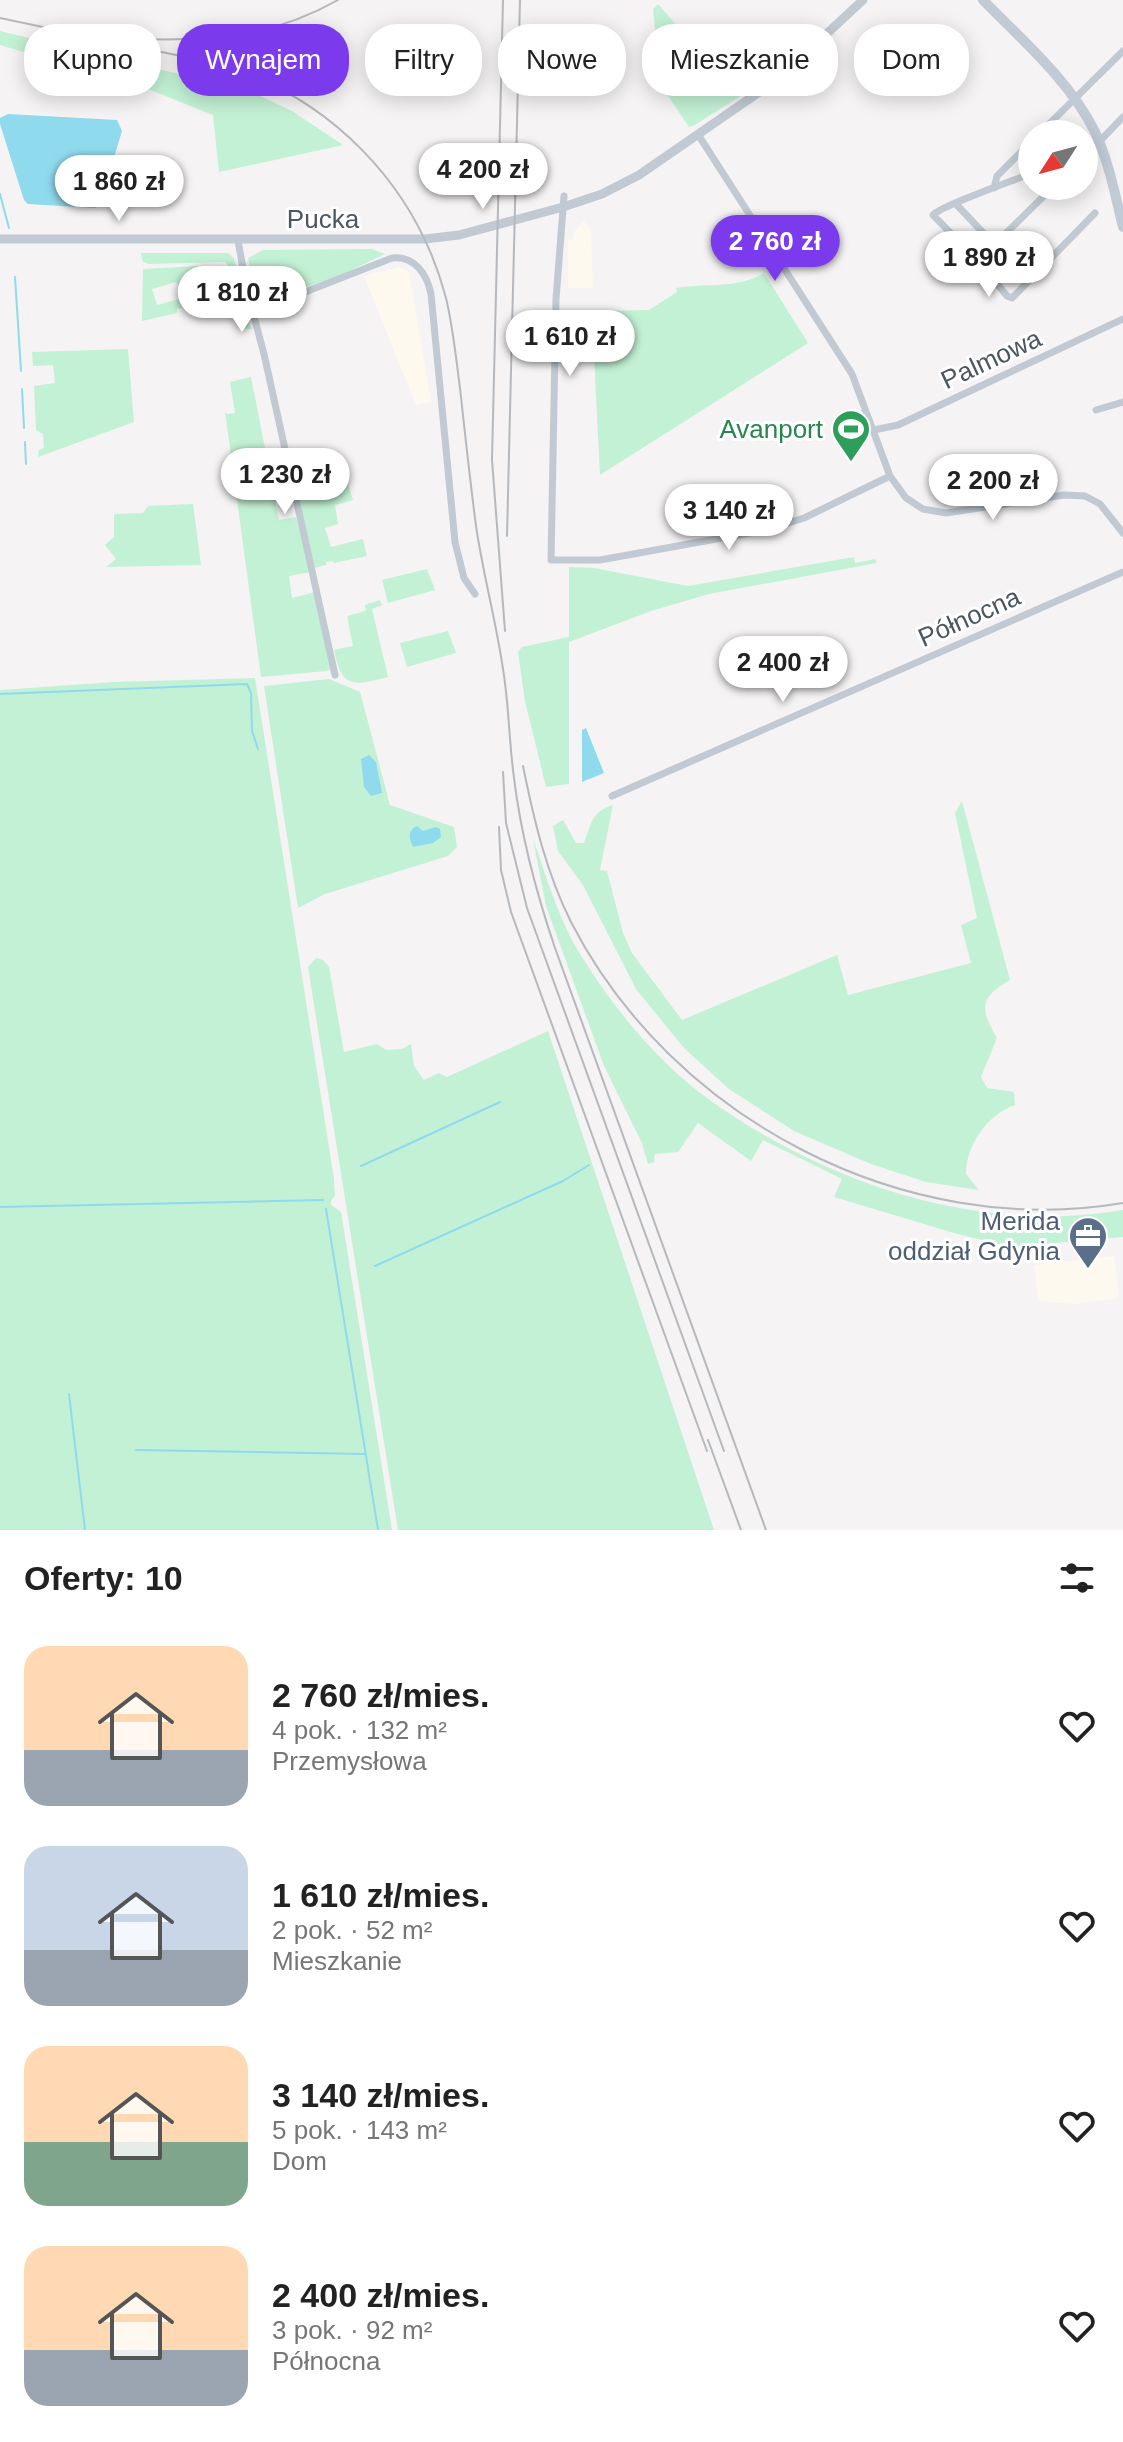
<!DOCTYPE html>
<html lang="pl">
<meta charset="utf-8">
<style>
:root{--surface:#fff;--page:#f2f2f2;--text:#222;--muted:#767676;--accent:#7c3aed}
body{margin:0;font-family:Helvetica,sans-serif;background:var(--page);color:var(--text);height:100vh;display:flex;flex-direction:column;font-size:30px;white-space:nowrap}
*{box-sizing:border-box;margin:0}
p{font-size:26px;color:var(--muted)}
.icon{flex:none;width:44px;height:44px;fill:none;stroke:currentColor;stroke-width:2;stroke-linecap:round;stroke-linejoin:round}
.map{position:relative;height:1530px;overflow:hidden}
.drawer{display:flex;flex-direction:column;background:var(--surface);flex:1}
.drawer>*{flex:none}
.guide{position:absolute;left:24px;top:24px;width:1076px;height:72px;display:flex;gap:16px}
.needle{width:52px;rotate:234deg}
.tools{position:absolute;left:1018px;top:120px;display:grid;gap:16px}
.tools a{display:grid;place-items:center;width:80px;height:80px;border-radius:50%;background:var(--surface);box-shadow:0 4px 20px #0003;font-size:40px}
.price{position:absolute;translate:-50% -68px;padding:0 18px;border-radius:28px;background:#fff;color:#222;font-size:26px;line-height:52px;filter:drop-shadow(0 2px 4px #0008)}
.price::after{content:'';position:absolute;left:50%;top:48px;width:24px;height:18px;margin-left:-12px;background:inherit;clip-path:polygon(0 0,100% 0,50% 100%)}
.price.selected{background:var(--accent);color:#fff}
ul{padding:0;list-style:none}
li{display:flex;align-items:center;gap:24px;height:200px;padding:0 24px}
li span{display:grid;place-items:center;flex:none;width:224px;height:160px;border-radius:24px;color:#555}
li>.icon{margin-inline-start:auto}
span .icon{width:96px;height:96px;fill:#fffc;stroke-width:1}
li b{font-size:34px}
h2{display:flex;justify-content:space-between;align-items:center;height:96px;padding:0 24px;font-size:34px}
.pill{padding:0 28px;border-radius:32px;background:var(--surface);box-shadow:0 4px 20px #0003;font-size:28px;line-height:72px}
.pill.selected{background:var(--accent);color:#fff}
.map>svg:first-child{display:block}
.commercial{fill:#fdf9ef}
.green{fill:#c3f1d5}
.water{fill:#90daee}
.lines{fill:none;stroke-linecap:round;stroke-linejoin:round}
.stream{stroke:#90daee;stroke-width:2}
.minor{stroke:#c1cad2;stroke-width:7}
.tertiary{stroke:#c1cad2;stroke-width:9}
.secondary{stroke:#c1cbd6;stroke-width:10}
.rail{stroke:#b5b8bd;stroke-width:2}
.labels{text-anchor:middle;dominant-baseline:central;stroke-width:6;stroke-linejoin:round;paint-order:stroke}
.street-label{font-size:26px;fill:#4a5661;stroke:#fff}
.leisure-label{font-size:26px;fill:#27864d;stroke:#fff;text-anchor:end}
.service-label{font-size:26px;fill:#4e5e75;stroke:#fff;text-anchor:end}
</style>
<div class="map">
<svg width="1123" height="1530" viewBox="0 0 1123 1530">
<rect width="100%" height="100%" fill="#f5f3f3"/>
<path class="commercial" d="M584,221L591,231L593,288H568V240L572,241L575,230Z
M399,267L409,272L431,402L416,405L364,276Z
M1114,1256L1119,1298L1074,1304L1038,1301L1034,1265Z"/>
<path class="green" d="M658,4L700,52L710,44L748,91L695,125L689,127L656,78L657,48L653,9Z
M0,31L250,91L292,111L343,145L219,172L213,115L143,87L0,45Z
M372,249L385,254L341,275L266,301L264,297L255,293L248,258L263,250Z
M141,253H228L234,258L247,320L252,329H245L243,320L245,318L233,271L225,262L149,264L143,262Z
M198,266L201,274L181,288L176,282L152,289L157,305L187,297L193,306L177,309V313L142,321L143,269Z
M764,273L808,343L600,475L592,316L600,311L649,310L677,292L676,288C705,283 738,289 764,273Z
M128,349L134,422L38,457L39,450L44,448L43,434L36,430L34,386L55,383L53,365L33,366L32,352Z
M251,377L279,520L296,517L311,572L289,576L292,598L315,592L331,669L326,671L261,677L225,411L227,414L235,413L230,382Z
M338,451L353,500L335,505L338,524L325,528L331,547L363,539L367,556L334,563L332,561L326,562V565L314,568L294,478L311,474L309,460Z
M193,504L201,565L106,567L116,559L105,545L114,537V514L143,513L148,506Z
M854,557L855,563L875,559L877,563L709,594L651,611L569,642V784L546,787L525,701L518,652L522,647L569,637V567L594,568L688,586Z
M427,569L435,590L388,603L382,580Z
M380,600L382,605L372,609L388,677C353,686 342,689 334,650L353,646L347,616L366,611L365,605Z
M448,631L456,653L407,667L400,643Z
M255,678L334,1179L335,1196L331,1201V1205L341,1212L392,1530H0V690L114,682Z
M329,679L360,692L390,805L454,827L457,847L448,856L325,894L298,908L264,686Z
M962,801L1010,980C980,997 979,1008 997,1038L981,1077L987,1088L1014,1092L1015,1105C987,1115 966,1145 966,1174L979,1190L926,1182L871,1164L794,1131L729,1089L684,1048L636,989L583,885L558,851L553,826L563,820L576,843H584C592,823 590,813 613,805L600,870L607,871L623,933L632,953L682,1020L837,955L848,995L971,963L961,925L977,918L955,813Z
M533,839C547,878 559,921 582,957C615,1010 659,1064 711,1101C828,1184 979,1235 1123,1210V1237L1011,1247L954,1233L834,1197L842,1179L763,1140L751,1161L698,1123L678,1152L655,1154L654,1162L648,1164L642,1143L604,1066L546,906Z
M316,958L323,960L329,967L344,1052L377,1044L386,1050L402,1049L411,1044L414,1066L424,1080L439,1073L447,1077L548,1031L714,1530H398L308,967Z"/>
<path class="water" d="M8,114L117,120L122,131L100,204L95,208L28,204L24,200L0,124V118Z
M586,728L604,773L582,782V730Z
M369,755L376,762L382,793L371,796L364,787L361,759Z
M417,826L423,831L436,827L440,829L441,837L433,843L413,847C409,838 407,831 417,826Z"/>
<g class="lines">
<path class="stream" d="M0,194L9,228
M15,277L21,371
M22,389L24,428
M25,442L26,464
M0,694L247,684L251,693L252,731L258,749
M361,1166L500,1102
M0,1207L323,1200
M326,1209L378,1530
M375,1266L563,1181L589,1165
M69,1394L85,1530
M136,1450L365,1454"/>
<path class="minor" d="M1039,134L1123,51
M699,136L852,374L890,476L906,498L923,509L946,513L1064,495L1085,496L1100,504L1123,533
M1084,152L1099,142L1123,117
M1032,173C1015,180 941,206 933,215L982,265L1007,296L1012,298L1017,293L1095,213
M994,188L997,176L1032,141
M564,196L556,299L551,560H600L766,530L804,518L890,476
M956,204L990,240L997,242L1054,186
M238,241L247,290L264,354L335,675
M253,307L295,296L392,258C414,255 427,274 431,294L455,542L464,578L475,594
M1096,410L1123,402
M874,430L898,425L1123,319
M612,796L1123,572"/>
<path class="tertiary" d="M0,239H425L459,235L563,207L602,194L639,175L778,79L863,0"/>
<path class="secondary" d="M983,0C1022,40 1070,81 1095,132C1109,162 1115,195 1123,227"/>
<path class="rail" d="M503,0L492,460L505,631
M0,18L214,63C328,94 416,184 446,298C453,327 456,358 460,388C465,434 470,480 476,526C483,574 496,621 503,669C509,705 509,742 514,778C521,836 536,892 555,948L766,1530
M137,39C212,41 271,38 338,0
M507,536L520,0
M523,766C534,820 546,872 571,922C672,1119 904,1240 1123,1203
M503,772L506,823L527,908L724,1451
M499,827L501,870L511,912L707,1451
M708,1440L741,1530"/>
</g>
<defs>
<symbol id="stadium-pin" viewBox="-11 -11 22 30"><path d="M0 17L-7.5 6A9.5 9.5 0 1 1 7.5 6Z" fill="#2e9e5b" stroke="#fff"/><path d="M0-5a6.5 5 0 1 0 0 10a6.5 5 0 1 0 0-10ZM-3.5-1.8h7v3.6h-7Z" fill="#fff"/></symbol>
<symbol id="office-pin" viewBox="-11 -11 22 30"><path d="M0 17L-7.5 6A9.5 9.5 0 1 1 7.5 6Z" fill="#5c6f8a" stroke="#fff"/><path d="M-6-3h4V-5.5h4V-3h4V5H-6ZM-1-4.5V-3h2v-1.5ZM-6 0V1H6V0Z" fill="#fff"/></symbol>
</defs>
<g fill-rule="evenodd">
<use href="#stadium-pin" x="829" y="407" width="44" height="60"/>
<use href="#office-pin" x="1066" y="1214" width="44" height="60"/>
</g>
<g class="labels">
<g class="street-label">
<text x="323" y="219">Pucka</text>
<text transform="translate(991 359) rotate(-25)">Palmowa</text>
<text transform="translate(969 617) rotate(-24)">Północna</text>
</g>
<g class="leisure-label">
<text x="823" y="429">Avanport</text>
</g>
<g class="service-label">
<text x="1060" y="1221">Merida<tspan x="1060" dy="30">oddział Gdynia</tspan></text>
</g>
</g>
</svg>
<div class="tools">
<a><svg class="needle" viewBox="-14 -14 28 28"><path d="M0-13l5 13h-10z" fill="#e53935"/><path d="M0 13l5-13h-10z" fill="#767676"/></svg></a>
</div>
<b class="price" style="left:483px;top:211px">4 200 zł</b>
<b class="price" style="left:119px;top:223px">1 860 zł</b>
<b class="price selected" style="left:775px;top:283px">2 760 zł</b>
<b class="price" style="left:989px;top:299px">1 890 zł</b>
<b class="price" style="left:242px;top:334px">1 810 zł</b>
<b class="price" style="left:570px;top:378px">1 610 zł</b>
<b class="price" style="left:285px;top:516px">1 230 zł</b>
<b class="price" style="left:993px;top:522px">2 200 zł</b>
<b class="price" style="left:729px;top:552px">3 140 zł</b>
<b class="price" style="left:783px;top:704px">2 400 zł</b>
<div class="guide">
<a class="pill">Kupno</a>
<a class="pill selected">Wynajem</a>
<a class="pill">Filtry</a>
<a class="pill">Nowe</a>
<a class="pill">Mieszkanie</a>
<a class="pill">Dom</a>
</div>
</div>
<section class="drawer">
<h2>Oferty: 10<svg class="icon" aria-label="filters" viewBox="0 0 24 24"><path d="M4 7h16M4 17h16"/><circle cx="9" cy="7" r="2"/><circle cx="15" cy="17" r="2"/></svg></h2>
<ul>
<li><span style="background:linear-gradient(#ffd9b3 65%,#9aa5b1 0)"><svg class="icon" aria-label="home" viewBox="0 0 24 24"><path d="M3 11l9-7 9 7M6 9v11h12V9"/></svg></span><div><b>2 760 zł/mies.</b><p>4 pok. · 132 m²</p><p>Przemysłowa</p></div><svg class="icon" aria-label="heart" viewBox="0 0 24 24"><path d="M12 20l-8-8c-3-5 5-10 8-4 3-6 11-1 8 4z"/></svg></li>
<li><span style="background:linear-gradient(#c9d6e8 65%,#9aa5b1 0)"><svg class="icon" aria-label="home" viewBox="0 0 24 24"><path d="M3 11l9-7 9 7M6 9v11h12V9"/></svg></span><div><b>1 610 zł/mies.</b><p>2 pok. · 52 m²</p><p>Mieszkanie</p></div><svg class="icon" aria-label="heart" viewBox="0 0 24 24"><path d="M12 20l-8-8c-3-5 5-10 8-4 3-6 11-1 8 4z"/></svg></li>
<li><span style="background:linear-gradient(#ffd9b3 60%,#7fa58c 0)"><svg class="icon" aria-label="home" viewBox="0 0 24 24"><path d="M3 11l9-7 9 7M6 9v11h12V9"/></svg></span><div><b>3 140 zł/mies.</b><p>5 pok. · 143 m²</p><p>Dom</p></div><svg class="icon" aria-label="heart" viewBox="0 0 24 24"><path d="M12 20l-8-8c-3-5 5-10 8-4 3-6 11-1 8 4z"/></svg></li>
<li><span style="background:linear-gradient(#ffd9b3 65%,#9aa5b1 0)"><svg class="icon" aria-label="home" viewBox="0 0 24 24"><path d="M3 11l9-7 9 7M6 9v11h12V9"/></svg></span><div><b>2 400 zł/mies.</b><p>3 pok. · 92 m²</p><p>Północna</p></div><svg class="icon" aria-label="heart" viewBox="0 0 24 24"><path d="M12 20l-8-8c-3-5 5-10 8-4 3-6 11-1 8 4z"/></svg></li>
</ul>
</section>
